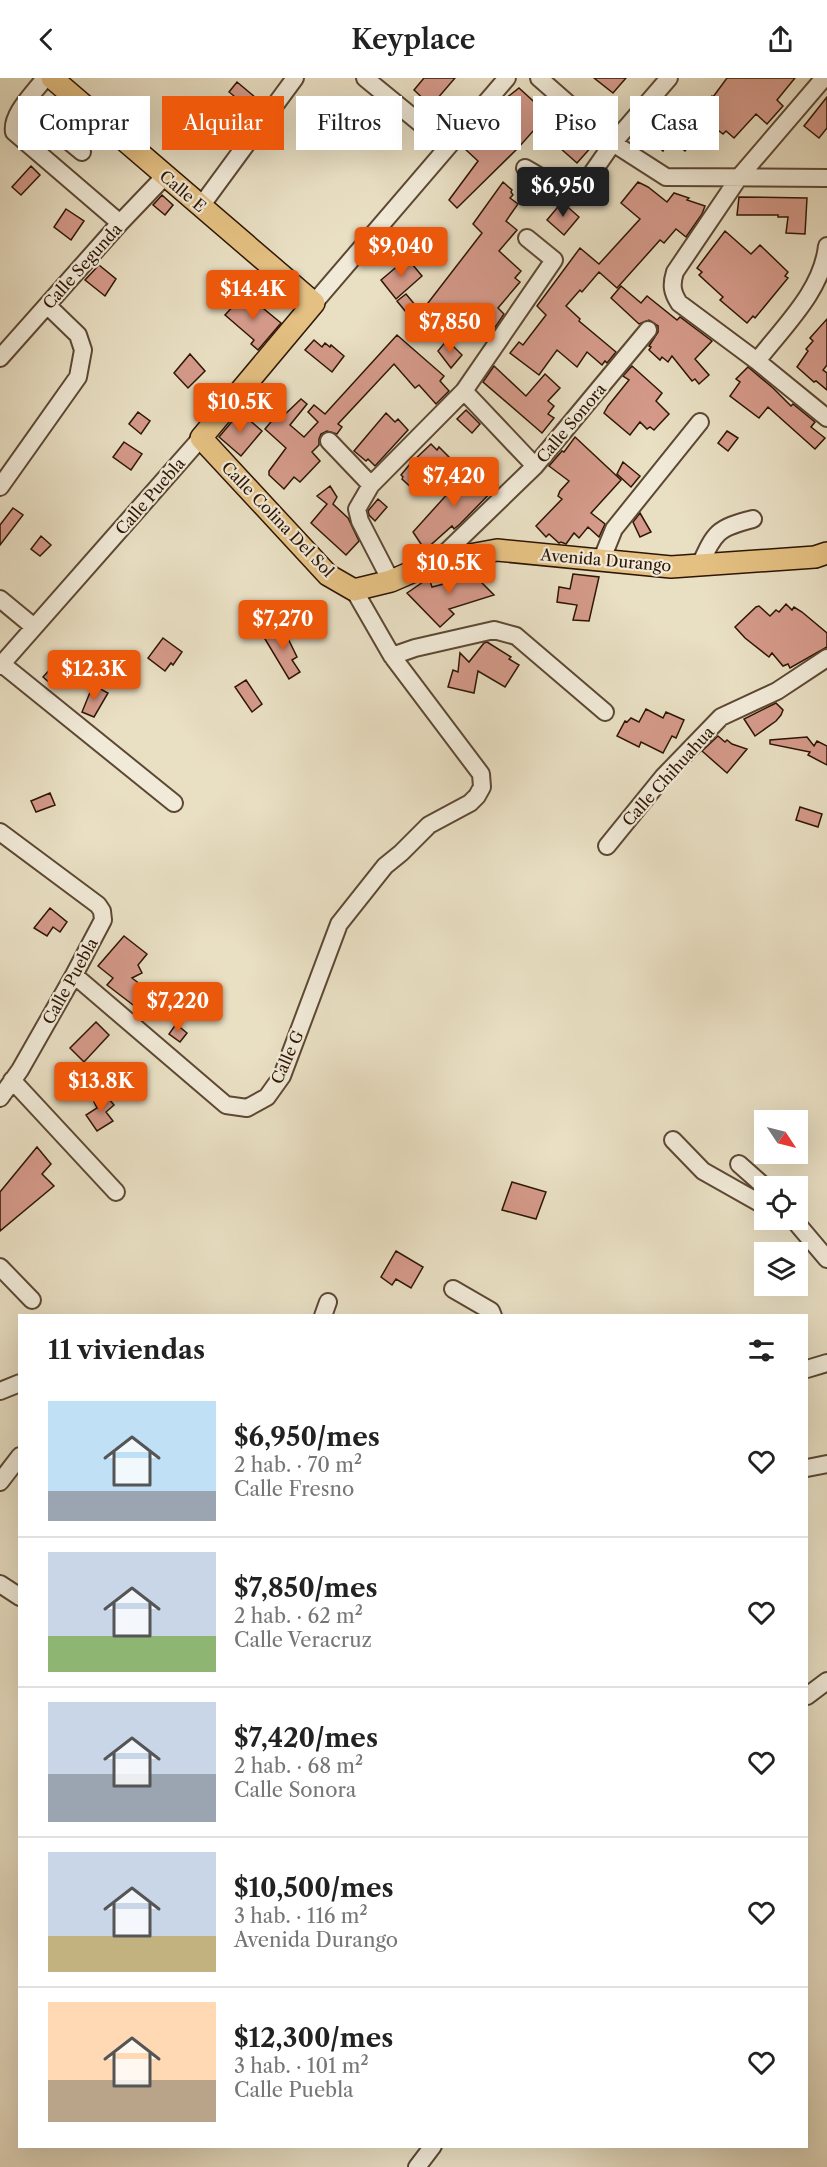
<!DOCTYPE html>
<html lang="es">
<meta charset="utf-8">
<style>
:root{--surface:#fff;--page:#f2f2f2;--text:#222;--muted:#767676;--line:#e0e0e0;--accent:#ea580c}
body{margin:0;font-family:"Libre Caslon Text",serif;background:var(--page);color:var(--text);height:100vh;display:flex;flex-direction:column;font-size:22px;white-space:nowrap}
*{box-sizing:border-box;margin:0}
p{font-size:20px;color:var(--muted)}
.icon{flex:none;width:33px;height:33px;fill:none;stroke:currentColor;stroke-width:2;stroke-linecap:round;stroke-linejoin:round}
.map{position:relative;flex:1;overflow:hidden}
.drawer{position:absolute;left:18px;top:1236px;width:790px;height:834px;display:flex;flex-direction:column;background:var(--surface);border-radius:0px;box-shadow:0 6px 24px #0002}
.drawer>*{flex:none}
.top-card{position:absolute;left:18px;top:18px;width:792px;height:54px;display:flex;gap:12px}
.needle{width:39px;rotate:125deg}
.fabs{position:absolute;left:754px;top:1032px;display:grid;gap:12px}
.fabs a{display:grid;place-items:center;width:54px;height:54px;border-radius:0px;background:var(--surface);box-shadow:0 6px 24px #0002;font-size:30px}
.price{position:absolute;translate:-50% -51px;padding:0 14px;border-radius:6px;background:var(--accent);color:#fff;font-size:20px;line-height:39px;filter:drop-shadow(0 2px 3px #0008)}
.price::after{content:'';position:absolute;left:50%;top:36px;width:18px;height:14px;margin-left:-9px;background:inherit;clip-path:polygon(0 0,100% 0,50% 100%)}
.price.selected{background:#222;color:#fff}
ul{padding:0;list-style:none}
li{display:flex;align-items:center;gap:18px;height:150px;padding:0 30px}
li+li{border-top:2px solid var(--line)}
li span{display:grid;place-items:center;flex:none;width:168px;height:120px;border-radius:0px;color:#555}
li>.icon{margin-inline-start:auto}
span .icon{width:72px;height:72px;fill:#fffc;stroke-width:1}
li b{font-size:26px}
h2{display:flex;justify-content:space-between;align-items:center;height:72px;padding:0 30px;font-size:26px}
.pill{padding:0 21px;border-radius:0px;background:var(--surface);box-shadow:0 6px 24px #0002;font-size:21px;line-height:54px}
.pill.selected{background:var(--accent);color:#fff}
header{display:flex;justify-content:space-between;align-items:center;height:78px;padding:0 30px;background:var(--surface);font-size:27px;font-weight:600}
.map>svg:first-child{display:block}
.building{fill:#d59a8a;stroke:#2e1605;stroke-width:1.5}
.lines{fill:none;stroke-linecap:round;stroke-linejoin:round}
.minor-casing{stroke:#5d4834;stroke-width:20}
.major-casing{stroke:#2e1605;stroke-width:24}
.minor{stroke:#f1ead8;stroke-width:16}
.major{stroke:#e4c082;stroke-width:21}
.labels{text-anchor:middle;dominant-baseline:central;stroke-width:4.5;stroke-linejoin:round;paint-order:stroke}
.street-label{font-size:16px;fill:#2e1605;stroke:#f1ead8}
</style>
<header><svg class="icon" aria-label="back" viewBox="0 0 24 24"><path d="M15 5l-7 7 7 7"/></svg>Keyplace<svg class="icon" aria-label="share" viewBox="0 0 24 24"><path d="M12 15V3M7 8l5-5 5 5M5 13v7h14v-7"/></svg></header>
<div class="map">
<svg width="827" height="2089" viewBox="0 0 827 2089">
<rect width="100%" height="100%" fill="#e9dfc3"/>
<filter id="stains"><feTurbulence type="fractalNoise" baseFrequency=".00333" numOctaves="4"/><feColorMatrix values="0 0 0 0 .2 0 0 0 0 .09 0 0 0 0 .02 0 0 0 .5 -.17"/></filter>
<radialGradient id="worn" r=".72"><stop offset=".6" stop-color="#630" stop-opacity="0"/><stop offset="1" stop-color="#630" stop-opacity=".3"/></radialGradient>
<path class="building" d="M424,0H455L431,28L414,12Z
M594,0H626L613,15Z
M727,0H795L777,22L783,28L767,46L756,36L734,60L726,53L723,56L701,39L712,18L713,19Z
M237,4L256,20L249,30L229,14Z
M519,10L542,31L544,30L549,34L550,33L593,67L577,85L543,55L534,52L518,70L457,130L449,122L478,83L465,71L505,21Z
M827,19V50L819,60L804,48Z
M662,30L694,58L691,63L692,64L685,73L669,60L663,73L641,54Z
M31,88L40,97L21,117L12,109Z
M503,104L512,112L511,114L513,117L510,120L518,126L506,143L517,152L499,173L521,193L515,200L520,204L498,230L504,236L494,251L479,238L472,244L467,240L458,250L439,233L423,255L397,223L406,216L421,234L482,155L473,146Z
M638,104L648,109L667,124L674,115L689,120L687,122L705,128L702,136L686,159L676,151L664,165L660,162L617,210L599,194L582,214L580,212L566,228L580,241L579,243L616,274L607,285L605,283L602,287L587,274L577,289L557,272L539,297L510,275L519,264L523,267L546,237L537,228L580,170L599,186L640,141L621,125Z
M162,117L173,127L165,137L153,127Z
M739,119L807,120L805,156L786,155L788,139H778V137H737Z
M562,124L579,139L564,157L547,142Z
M66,131L84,143L71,162L54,149Z
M725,153L751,176L760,167L788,194L785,198L788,200L755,240L753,238L747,245L720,222L723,219L699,197L702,194L697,190Z
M407,180L422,198L396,221L381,202Z
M99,187L116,201L105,218L85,202Z
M621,208L641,225L647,218L677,242L680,239L712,263L695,281L709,297L699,306L695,301L692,303L672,278L668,284L662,279L660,282L649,272L651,269L649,268L658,254V248L649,242L639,246L611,220Z
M247,217L281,245L258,272L251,266L254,262L225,237L238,223L240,225Z
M827,241V287L823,292L827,295V312L816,303L814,304L797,289L808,273L806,271L813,263L810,260Z
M397,257L444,298L440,303L449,313L436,326L419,307L415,310L394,286L338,346L342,349L337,356L327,353L321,356L319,361V367L312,374L320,383L300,404L294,399L284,411L269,397V393L286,370L265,351L275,339L279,342L301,321L307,326L290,347L304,359L318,344L308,334L314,327L325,336Z
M314,262L322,269L325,265L330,269L331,267L344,278L332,294L305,272Z
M447,262L462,277L451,290L438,273Z
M190,276L205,293L188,310L174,295Z
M494,288L526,318L545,296L560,310L548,323L554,328L548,336L554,340L542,355L483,304Z
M632,288L662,315L656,323L669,336L654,352L650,349L647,351L640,344L630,357L604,335L608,328L629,302L623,298Z
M748,289L773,310L791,328L793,326L815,344L811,349L825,360L815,371L768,329L759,340L730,318L740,304L736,301Z
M466,332L480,346L472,355L457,341Z
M138,334L150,343L141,356L129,346Z
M240,334L262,353L241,378L219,359Z
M386,335L395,344L398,341L408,352L375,388L368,381L366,383L354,373Z
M727,353L738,360L728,373L718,365Z
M575,359L621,402L591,435L605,446L599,459L588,449L579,460L574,455L566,466L561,464L559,465L549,456L546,459L536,448L562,421L558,418L560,413L569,403L549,388L562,373L564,374Z
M124,364L142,376L131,392L113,379Z
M431,366L437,372L439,369L450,380L417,415L402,401L403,399L401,397L410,386Z
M623,384L640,398L631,409L617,396Z
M469,392L481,405L489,397L498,407L460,446L454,451L452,448L425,472L413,454Z
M330,408L337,419L333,426L348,440L359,463L346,477L311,445L327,426L317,418Z
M378,421L387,429L375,443L369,437L368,433Z
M13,430L23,437L0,467V447Z
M640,435L651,454L640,459L633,444Z
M41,458L51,467L40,478L31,471Z
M467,490L494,517L449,531L454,536L440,549L407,515L429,500L432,509L447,505L462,491Z
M573,496L599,499L589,543L573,542L577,527L557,524L559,509L570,511Z
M786,526L792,532L794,529L802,534L827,555V569L790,590L788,586L783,588L772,575L769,579L745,560L735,549L756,529L759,528L770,538L776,532L779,534Z
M280,544L297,579L292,582L300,594L289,601L265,561Z
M163,560L182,574L173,587L171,585L165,593L148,580Z
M487,564L511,579L509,581L519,587L505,609L478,593L474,615L448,609L453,592L458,594L460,575L469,584L484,565Z
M56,585L66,592L52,607L43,599Z
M246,602L262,626L252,634L235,609Z
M93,607L108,615L94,639L82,634Z
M776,625L783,632L781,637L776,643L755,658L744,641Z
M646,631L663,640L666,634L684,642L676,660L672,658L663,675L641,664L639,669L617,658L625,643L627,644L631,640L639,644Z
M718,658L725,664L727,662L732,666L747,671L727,695L702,673Z
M807,659L814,668L817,663L827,668V687L808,677L810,674L770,666V662Z
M50,715L55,727L36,734L31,723Z
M800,729L822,736L818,749L796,742Z
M50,830L67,844L60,854L53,849L47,858L34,850Z
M124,858L147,876L138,887L142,895L132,900L149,913L137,930L107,907L113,900L98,888Z
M96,944L109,957L84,984L70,970Z
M176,946L187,955L180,964L169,956Z
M133,987L143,996L131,1009L121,999Z
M104,1015L114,1027L106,1034L113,1043L97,1053L86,1037L97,1030L94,1024Z
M37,1069L51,1086L42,1096L54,1108L0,1153V1114Z
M512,1104L546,1114L536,1141L502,1132Z
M396,1173L423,1189L411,1210L396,1201L392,1207L381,1199Z"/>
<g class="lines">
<defs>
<path id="minor" d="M45,0C34,15 11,36 14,54L120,145
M365,0L448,68
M539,0L613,65L666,99L827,100
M824,0L740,98L675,194C671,207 672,214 679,225L757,283L827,340
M25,27L82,74
M525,90L570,116L583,108L613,65L669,0
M201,128L295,0
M314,225L507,0
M0,280L120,145L165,98
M757,283C784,248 822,213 827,168
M464,313L535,388
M329,363L371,407
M0,409L78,299L83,272L78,257L47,227
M437,483L535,388L648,252
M601,483L614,451L700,344
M700,487C715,454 717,450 753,441
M391,503L360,443L357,431L371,407L464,313L554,182L527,160
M0,521L34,549
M392,578L415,570L494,552L516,558L605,634
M2,586L174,725
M0,588L201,360
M0,754L98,827L102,833L103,842L74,897L20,992L0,1020
M607,768L663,699L721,639L777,613L827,580
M74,897L226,1027L247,1030L267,1019L282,998L339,846L385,788L401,775L429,747L470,725L477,718L482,709L481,696L392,578L354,512
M12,1002L116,1114
M673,1062L703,1093L765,1128
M739,1086L765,1109
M794,1142L827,1181
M0,1189L32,1222
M453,1211L491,1233L493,1238
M323,1238L328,1224
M807,1291L827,1285
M0,1313L20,1305
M807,1390L827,1386
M0,1404L20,1378
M0,1506L20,1519
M807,1618L827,1603
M417,2089L433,2068"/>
<path id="major" d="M52,0L314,225L201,360L328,497L354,512L391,503L437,483L497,472L671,489L815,479L827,475"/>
</defs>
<use href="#minor" class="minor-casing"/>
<use href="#major" class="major-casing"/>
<use href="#minor" class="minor"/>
<use href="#major" class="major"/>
</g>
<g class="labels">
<g class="street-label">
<text transform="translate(183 113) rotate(40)">Calle E</text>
<text transform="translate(82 188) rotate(-48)">Calle Segunda</text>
<text transform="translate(571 345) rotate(-50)">Calle Sonora</text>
<text transform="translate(150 418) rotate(-49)">Calle Puebla</text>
<text transform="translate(278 441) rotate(46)">Calle Colina Del Sol</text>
<text transform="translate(606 482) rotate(5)">Avenida Durango</text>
<text transform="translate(668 698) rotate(-48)">Calle Chihuahua</text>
<text transform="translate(70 903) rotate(-61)">Calle Puebla</text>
<text transform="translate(287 979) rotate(-66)">Calle G</text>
</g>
</g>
<rect width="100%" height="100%" filter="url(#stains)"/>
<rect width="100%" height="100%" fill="url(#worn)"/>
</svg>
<div class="fabs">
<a><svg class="needle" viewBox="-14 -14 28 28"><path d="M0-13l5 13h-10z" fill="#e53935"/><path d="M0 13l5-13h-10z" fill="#767676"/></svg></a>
<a><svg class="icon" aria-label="locate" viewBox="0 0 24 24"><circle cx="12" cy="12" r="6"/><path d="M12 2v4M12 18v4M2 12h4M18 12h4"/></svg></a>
<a><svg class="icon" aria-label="layers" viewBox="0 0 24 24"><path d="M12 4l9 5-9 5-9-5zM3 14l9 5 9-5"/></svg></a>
</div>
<b class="price selected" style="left:563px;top:140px">$6,950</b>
<b class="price" style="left:401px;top:200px">$9,040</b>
<b class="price" style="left:253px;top:243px">$14.4K</b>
<b class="price" style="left:450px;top:276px">$7,850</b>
<b class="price" style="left:240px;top:356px">$10.5K</b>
<b class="price" style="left:454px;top:430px">$7,420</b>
<b class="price" style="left:449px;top:517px">$10.5K</b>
<b class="price" style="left:283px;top:573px">$7,270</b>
<b class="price" style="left:94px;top:623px">$12.3K</b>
<b class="price" style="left:178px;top:955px">$7,220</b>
<b class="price" style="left:101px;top:1035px">$13.8K</b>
<div class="top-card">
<a class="pill">Comprar</a>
<a class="pill selected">Alquilar</a>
<a class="pill">Filtros</a>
<a class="pill">Nuevo</a>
<a class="pill">Piso</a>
<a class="pill">Casa</a>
</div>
<section class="drawer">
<h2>11 viviendas<svg class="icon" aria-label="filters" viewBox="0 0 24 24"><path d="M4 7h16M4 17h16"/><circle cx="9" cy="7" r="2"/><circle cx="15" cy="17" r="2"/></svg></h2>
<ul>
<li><span style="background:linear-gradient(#bfe0f5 75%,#9aa5b1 0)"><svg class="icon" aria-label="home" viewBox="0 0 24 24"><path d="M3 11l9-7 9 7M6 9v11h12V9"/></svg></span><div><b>$6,950/mes</b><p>2 hab. · 70 m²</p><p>Calle Fresno</p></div><svg class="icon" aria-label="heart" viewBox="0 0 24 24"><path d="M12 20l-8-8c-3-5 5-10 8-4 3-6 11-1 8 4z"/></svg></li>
<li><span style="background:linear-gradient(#c9d6e8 70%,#8fb573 0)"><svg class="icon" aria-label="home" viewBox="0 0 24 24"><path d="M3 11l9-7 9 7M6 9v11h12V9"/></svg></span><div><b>$7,850/mes</b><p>2 hab. · 62 m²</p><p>Calle Veracruz</p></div><svg class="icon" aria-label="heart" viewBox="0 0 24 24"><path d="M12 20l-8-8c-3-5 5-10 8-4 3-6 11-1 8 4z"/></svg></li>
<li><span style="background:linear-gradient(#c9d6e8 60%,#9aa5b1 0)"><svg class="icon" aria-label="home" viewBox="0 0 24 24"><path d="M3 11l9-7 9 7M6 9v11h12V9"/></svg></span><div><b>$7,420/mes</b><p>2 hab. · 68 m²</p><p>Calle Sonora</p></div><svg class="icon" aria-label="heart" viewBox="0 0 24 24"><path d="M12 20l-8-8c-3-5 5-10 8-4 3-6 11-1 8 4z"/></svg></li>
<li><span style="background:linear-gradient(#c9d6e8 70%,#c2b280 0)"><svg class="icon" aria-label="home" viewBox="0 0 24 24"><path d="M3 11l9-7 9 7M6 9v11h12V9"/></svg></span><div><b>$10,500/mes</b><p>3 hab. · 116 m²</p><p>Avenida Durango</p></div><svg class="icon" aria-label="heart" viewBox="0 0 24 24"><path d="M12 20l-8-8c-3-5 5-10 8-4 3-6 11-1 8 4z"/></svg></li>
<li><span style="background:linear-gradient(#ffd9b3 65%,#b9a48a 0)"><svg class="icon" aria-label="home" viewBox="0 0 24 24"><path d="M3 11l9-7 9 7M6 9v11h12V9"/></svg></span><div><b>$12,300/mes</b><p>3 hab. · 101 m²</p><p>Calle Puebla</p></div><svg class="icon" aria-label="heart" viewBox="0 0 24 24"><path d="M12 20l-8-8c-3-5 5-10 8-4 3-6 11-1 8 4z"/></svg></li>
</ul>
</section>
</div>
